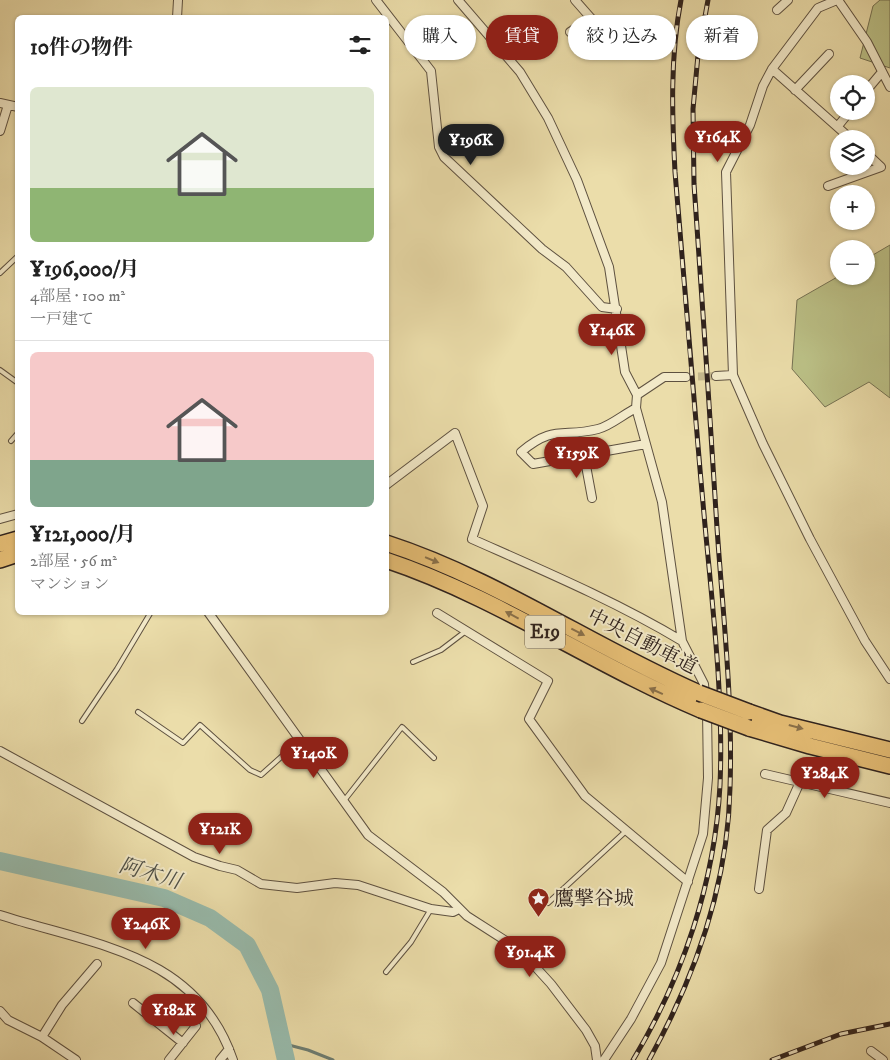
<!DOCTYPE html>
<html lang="ja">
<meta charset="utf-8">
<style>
:root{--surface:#fff;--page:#f6f6f6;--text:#222;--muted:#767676;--line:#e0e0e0;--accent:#8f2418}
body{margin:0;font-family:"IM FELL DW Pica","Noto Serif JP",serif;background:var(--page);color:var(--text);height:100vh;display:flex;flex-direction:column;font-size:19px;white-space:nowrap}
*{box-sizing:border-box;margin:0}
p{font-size:16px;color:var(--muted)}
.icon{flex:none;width:28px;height:28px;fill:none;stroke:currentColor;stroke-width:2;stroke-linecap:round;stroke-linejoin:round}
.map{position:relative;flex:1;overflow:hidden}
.panel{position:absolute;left:15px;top:15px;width:374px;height:600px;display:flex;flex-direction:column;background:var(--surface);border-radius:8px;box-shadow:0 1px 4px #0004}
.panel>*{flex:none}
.top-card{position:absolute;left:404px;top:15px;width:411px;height:45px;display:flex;gap:10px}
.controls{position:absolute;left:830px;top:75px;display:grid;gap:10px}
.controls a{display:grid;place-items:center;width:45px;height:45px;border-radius:50%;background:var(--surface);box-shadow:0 1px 4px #0004;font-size:25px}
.price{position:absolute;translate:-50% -42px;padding:0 11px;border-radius:18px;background:var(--accent);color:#fff;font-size:16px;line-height:32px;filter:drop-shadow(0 1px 2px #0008)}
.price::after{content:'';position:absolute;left:50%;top:30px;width:15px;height:11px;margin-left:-8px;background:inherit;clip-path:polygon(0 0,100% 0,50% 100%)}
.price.active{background:#222;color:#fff}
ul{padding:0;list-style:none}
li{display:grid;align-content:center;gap:10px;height:265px;padding:0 15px}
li+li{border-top:1px solid var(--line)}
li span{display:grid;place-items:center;height:155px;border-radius:8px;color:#555}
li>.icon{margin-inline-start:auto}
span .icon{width:90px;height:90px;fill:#fffc;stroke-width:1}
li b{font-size:21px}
h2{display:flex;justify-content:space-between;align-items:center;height:60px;padding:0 15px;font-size:21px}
.pill{padding:0 18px;border-radius:22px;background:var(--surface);box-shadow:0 1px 4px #0004;font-size:18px;line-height:45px}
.pill.active{background:var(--accent);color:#fff}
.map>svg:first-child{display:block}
.green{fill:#bbc086;stroke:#757152}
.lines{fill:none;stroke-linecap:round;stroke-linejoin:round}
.stream{stroke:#6e7e73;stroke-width:3}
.river{stroke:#98bbac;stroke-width:18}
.street-tunnel{stroke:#c5b88e;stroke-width:8;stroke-dasharray:8 4;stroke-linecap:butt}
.lane-casing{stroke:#5e5140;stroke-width:6}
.street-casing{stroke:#5e5140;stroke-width:10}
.highway-casing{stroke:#2f221d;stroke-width:18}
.lane{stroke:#f2e9c8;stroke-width:4}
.street{stroke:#f2e9c8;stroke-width:8}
.highway{stroke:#e6be75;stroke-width:15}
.rail-casing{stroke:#2f221d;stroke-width:5}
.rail{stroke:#f2e9c8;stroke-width:3;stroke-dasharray:9;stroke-linecap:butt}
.highway-bridge-casing{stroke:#2f221d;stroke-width:18;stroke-linecap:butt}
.highway-bridge{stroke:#e6be75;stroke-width:15}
.oneway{fill:#8a7049}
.labels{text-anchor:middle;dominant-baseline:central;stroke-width:4;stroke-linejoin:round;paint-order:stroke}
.shield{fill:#f2e9c8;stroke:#6a5e50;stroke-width:1}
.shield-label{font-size:19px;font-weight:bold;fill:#2f221d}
.street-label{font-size:20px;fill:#2f221d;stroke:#f2e9c8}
.poi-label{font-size:20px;fill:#2f221d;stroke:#f2e9c8;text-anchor:start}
.water-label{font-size:21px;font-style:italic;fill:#4e5048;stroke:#f2e9c8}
</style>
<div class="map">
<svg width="890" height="1060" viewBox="0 0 890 1060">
<rect width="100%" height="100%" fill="#ebddaa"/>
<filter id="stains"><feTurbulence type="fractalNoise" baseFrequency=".004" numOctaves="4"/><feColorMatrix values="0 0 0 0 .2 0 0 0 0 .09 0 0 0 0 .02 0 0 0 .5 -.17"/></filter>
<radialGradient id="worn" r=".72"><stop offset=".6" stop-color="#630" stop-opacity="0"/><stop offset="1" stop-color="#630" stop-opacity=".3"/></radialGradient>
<path class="green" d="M880,0H890V68L860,58L873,6Z
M890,245V398L869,382L825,407L792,369L797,300L839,276H866V259Z"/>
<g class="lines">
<path class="stream" d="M281,1043L308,1050L333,1060"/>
<path class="river" d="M0,861L164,898L210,918L247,945L270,990L286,1060"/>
<path class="street-tunnel" d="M686,377L716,376"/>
<defs>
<path id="lane" d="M0,273L18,256
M0,370L18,383
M11,441L18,433
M413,662L441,650L466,631
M138,712L183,743L200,725L250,770L261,775L299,741
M82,721L117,669L151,612
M343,802L402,727L434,758
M548,903L626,831
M386,972L411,942L431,909"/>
<path id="street" d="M376,0L431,71L439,147L444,157L542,249L566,267L602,307L617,309
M458,0L520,72L548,118L577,180L609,267L625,372L637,395L636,408L662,502L682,641L704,684L705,695
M575,0L604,33
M837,0L818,8L772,69L763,86L750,125L726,172L733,375L763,444L810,539L865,641L890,679
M838,0L867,42L890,87
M777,10L788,0
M177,18L178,0
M570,32L591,18
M772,69L851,139
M795,90L829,54
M866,91L882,72
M0,103L18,107
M838,126L850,111
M0,131L8,105
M828,186L881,167L866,153
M716,376L733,375
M637,395L664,377H686
M636,408C624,414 610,426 598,429C563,438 554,424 521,452L533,464L646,444
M584,455L592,498
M386,485L455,433L483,506L472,539C544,571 615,601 682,641
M0,519L18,514
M208,612L368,835L443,892L467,916L520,950L551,984L586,1030L595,1046L597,1060
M437,613L548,681L529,719L585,796L688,882
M0,751L194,857L220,866L237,870L261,884L297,888L335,883L358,885L431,909L453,912L459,909
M765,774L890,803
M759,889L767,830L786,813L800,782
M0,915C93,945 197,953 233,1060
M133,1003L183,1043
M0,1011L8,1020L42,1037L76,1060
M42,1037L62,1005L97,964
M871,1051L883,1060
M169,1060L196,1026
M220,1060L229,1049
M604,1060L631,1019L661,963L703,834L708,778L707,712"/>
<path id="highway" d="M386,543C497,579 593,647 699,693
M0,544L18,539
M0,560L18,554
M386,560C497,597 594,665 701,710
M749,712L780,723L890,750
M749,728L810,746L890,766"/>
</defs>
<use href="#lane" class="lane-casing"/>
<use href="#street" class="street-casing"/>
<use href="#highway" class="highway-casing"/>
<use href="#lane" class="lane"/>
<use href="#street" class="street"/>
<use href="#highway" class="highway"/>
<defs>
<path id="rail" d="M633,1060C683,977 715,882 720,785C724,692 711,596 703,503C693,393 684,283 675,172C672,115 670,57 681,0
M649,1060C695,977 728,884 730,788C733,701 723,615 717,528C710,413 702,299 694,184L693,109L698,55L708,0
M772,1060L841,1034L890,1024"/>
</defs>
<use href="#rail" class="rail-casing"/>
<use href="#rail" class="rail"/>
<defs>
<path id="highway-bridge" d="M699,693L749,712
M701,710L749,728"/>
</defs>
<use href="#highway-bridge" class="highway-bridge-casing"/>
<use href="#highway-bridge" class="highway-bridge"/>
</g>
<defs><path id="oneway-solid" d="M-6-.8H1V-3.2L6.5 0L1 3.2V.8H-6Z" transform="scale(1.25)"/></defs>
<g class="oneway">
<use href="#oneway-solid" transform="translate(432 560) rotate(22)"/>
<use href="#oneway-solid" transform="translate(512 615) rotate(-152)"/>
<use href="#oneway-solid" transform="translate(578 632) rotate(27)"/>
<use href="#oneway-solid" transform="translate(656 691) rotate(-156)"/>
<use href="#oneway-solid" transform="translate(796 727) rotate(15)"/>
</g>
<defs>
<symbol id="sight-pin" viewBox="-11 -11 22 30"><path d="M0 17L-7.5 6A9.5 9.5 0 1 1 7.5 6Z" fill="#8f2418" stroke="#f2e9c8"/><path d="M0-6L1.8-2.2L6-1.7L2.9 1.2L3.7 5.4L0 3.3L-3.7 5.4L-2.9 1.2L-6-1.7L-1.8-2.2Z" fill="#fff"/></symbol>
</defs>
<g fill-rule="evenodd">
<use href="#sight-pin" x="526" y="886" width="25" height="34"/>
</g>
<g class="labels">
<rect class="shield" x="525" y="615.5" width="40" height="33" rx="4"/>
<g class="shield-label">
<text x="545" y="632">E19</text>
</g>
<g class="street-label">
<text transform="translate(642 642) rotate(27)">中央自動車道</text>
</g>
<g class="poi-label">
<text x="554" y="899">鷹撃谷城</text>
</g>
<g class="water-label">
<text transform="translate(150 874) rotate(16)">阿木川</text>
</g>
</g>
<rect width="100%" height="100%" filter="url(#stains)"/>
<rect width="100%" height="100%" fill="url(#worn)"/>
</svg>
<div class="controls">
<a><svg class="icon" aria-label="locate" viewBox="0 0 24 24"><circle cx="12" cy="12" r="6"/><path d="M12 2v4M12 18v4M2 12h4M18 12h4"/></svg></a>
<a><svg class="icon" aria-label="layers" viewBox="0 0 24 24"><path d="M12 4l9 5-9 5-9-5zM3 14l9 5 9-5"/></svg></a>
<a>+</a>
<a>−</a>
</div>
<b class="price" style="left:718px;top:163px">¥164K</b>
<b class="price active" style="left:471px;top:166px">¥196K</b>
<b class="price" style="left:612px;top:356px">¥146K</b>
<b class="price" style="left:577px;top:479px">¥159K</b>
<b class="price" style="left:314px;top:779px">¥140K</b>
<b class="price" style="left:825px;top:799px">¥284K</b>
<b class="price" style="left:220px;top:855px">¥121K</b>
<b class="price" style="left:146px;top:950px">¥246K</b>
<b class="price" style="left:530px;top:978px">¥91.4K</b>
<b class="price" style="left:174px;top:1036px">¥182K</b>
<div class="top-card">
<a class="pill">購入</a>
<a class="pill active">賃貸</a>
<a class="pill">絞り込み</a>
<a class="pill">新着</a>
</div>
<section class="panel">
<h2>10件の物件<svg class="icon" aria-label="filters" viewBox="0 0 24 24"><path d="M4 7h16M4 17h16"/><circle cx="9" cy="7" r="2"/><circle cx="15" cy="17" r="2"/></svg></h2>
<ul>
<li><span style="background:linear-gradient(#dfe7d0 65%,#8fb573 0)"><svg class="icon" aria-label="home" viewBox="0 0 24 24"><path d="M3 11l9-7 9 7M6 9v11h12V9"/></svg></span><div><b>¥196,000/月</b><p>4部屋 · 100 m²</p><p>一戸建て</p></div></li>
<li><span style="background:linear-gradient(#f6c9c9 70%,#7fa58c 0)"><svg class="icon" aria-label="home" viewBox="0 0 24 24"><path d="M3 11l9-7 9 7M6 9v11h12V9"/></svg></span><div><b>¥121,000/月</b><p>2部屋 · 56 m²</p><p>マンション</p></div></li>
</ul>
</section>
</div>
